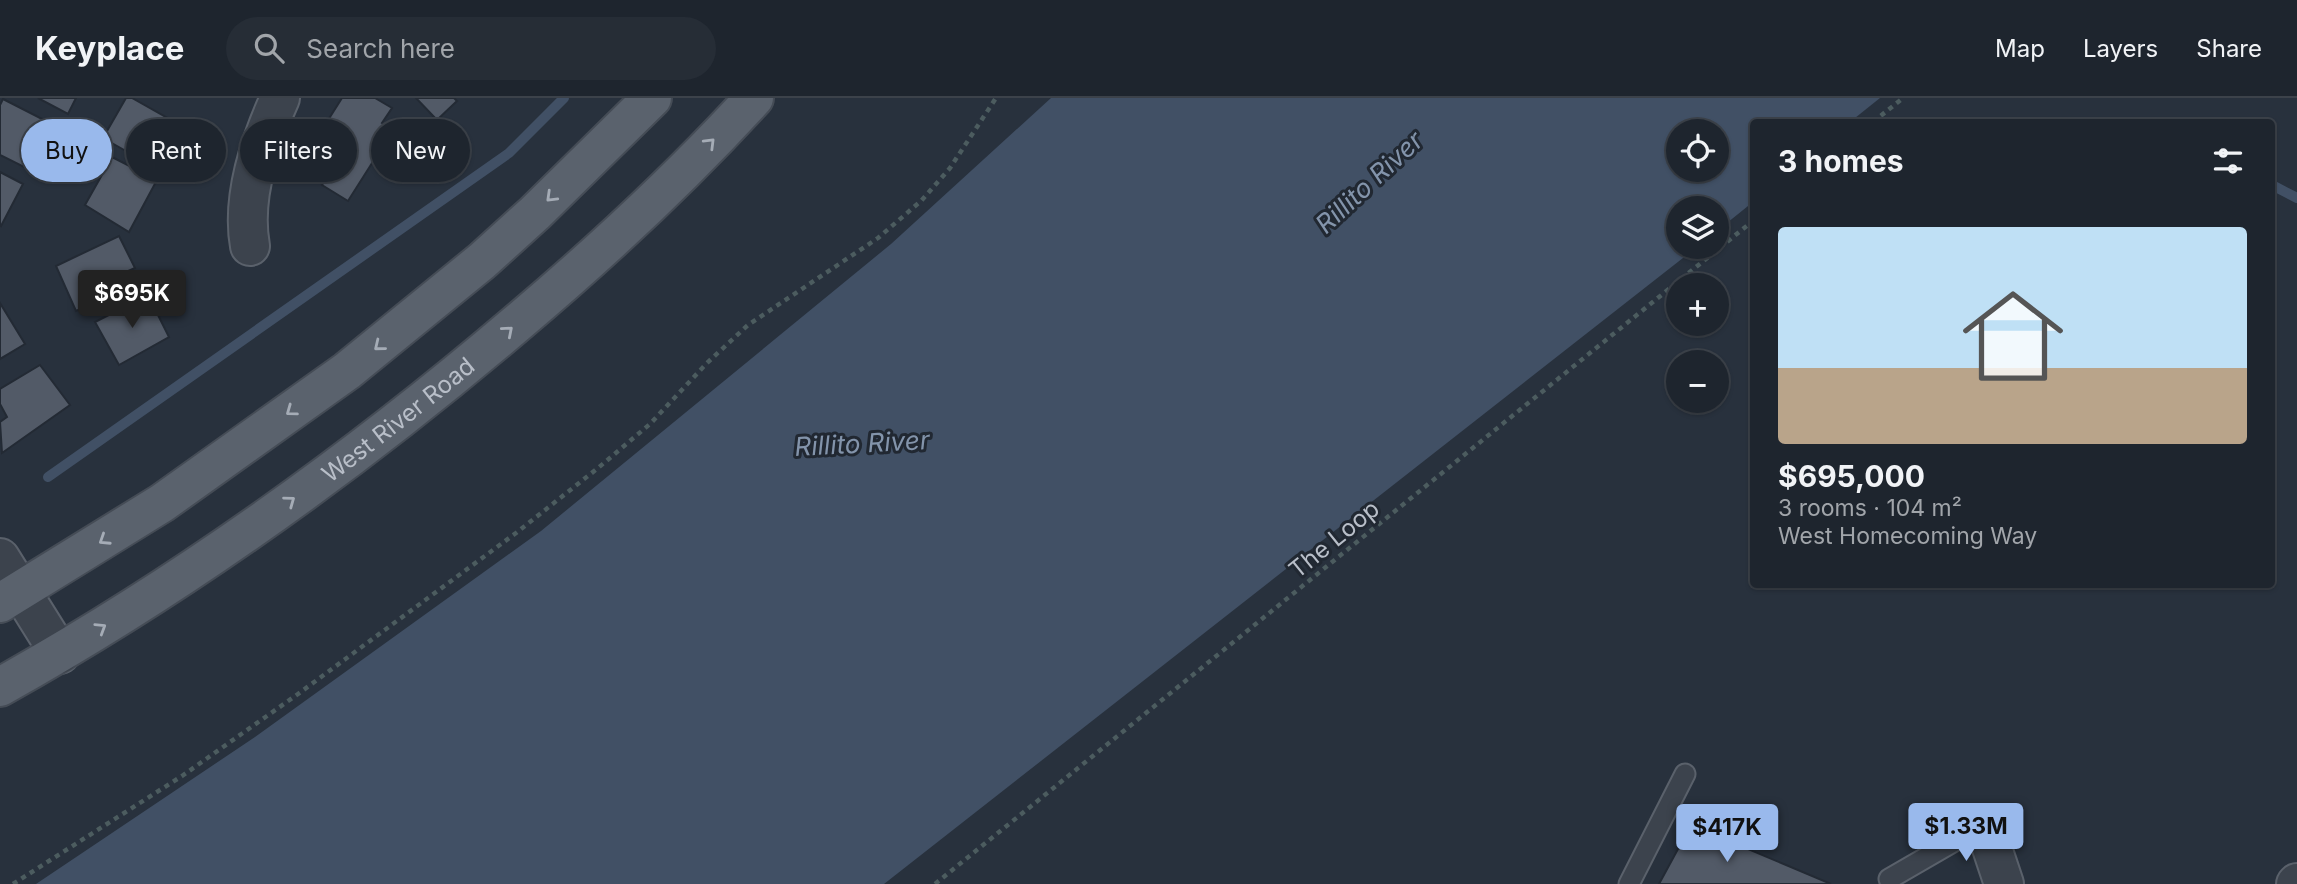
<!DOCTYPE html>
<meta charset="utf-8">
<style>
:root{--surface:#1e252e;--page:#262d36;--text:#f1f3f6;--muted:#a1a5aa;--line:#3c424a;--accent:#99b9ec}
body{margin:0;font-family:Inter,sans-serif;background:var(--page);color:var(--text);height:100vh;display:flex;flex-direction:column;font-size:26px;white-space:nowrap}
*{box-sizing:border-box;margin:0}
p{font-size:23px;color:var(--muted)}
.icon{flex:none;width:38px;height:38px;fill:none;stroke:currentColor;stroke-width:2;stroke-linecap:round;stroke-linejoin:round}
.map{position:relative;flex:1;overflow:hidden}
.panel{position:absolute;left:1750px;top:21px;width:525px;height:469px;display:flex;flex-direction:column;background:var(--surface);border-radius:7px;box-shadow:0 2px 5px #0004,0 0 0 2px var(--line)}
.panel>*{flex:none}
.guide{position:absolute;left:21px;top:21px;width:665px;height:63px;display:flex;gap:14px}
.tools{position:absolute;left:1666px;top:21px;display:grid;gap:14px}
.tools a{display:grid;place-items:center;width:63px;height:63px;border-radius:50%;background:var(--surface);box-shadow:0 2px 5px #0004,0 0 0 2px var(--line);font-size:35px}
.price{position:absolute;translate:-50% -60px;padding:0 16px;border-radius:7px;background:var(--accent);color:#111;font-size:23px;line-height:46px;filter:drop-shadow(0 2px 4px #0008)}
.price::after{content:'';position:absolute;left:50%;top:42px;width:21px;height:16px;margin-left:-10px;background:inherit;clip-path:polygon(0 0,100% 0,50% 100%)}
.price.current{background:#222;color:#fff}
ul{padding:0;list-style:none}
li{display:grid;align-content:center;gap:14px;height:371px;padding:0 28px}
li+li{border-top:2px solid var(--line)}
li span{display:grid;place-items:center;height:217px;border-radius:7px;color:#555}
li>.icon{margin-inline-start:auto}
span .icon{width:126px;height:126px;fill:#fffc;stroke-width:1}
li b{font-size:30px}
h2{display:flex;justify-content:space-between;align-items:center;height:84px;padding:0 28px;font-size:30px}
.chip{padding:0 24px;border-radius:32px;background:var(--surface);box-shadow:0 2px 5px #0004,0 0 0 2px var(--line);font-size:24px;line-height:63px}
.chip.current{background:var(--accent);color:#111}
header{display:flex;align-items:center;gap:42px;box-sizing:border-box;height:98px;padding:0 35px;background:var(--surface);border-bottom:2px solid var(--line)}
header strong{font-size:33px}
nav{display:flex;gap:38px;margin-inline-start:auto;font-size:24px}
.search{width:490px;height:63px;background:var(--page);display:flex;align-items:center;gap:18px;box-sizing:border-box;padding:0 24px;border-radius:38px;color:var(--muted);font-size:26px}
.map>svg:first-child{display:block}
.water{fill:#415065;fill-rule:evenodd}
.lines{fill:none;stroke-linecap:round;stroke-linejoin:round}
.stream{stroke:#415065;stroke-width:10}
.building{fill:#525a67;stroke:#232a34;stroke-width:2}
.service-casing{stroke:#5a616b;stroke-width:23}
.minor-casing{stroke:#5a616b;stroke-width:42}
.primary-casing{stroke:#454c56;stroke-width:42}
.path{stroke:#4c5c5f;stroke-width:4.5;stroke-dasharray:5 5;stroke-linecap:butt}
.service{stroke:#3c434d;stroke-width:19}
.minor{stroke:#3c434d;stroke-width:38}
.primary{stroke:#5a626d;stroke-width:38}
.oneway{stroke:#a5acb6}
.labels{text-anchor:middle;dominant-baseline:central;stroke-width:6;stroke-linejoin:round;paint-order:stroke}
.street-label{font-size:24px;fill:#b8bec8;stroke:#212832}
.water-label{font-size:26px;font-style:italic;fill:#8394ab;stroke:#212832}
</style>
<header>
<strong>Keyplace</strong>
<div class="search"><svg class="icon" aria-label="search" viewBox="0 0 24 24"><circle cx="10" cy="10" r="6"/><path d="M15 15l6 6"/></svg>Search here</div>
<nav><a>Map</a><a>Layers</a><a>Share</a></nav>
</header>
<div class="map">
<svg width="2297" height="786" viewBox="0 0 2297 786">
<rect width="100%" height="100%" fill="#28313d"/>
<path class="water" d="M1051,0H1880L1850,24H1754L1753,104L1717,133V110H1678V149H1697L884,786H36L255,639L541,433L891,146ZM1678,33H1717V72H1678Z"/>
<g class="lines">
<path class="stream" d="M2272,87L2297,100
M48,379L509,55L564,0"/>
</g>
<path class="building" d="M38,0H76L68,16Z
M126,0H132L178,26L154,69L103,40Z
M342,0H375L392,10L382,25L393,32L348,103L322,87L336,65L326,59V49L318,38Z
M416,0H454L457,3L437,22Z
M3,1L50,25L47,34L58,40L40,77L0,57V7Z
M112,59L157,82L129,134L85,107Z
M0,74L23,86L1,128L0,127Z
M119,138L135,170L128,173L133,188L76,213L56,168Z
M148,197L169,239L119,267L95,224Z
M0,205L25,246L0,261Z
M40,267L70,307L2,355L0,324L7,319L0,306V291Z
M1691,727L1831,786H1659Z"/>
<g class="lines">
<defs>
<path id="service" d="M1889,781L1984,726
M1629,786L1685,676"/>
<path id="minor" d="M250,148C241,99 260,44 280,0
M0,460L60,556
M1984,726L2004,786
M2296,786L2297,785"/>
<g id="primary">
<path d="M0,505L162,405L347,273L482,163L535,115L652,0"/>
<path id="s1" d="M0,589C184,486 355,363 516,226C599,156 680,81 754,0"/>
</g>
</defs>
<use href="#service" class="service-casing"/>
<use href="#minor" class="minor-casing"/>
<use href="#primary" class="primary-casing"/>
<path class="path" d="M1873,24L1903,0
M13,786L182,678L298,596L516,435L598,370L650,326L707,265L748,227L878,140L921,103L950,70L996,0
M935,786L1754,122"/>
<use href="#service" class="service"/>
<use href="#minor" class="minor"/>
<use href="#primary" class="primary"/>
</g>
<defs><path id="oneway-chevron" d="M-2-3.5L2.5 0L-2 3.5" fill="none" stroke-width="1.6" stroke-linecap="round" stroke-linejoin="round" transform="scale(1.75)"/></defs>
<g class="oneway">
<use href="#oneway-chevron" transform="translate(710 45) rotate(-45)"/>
<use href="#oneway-chevron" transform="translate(551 99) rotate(136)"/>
<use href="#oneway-chevron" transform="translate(508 233) rotate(-41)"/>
<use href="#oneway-chevron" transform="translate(379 248) rotate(141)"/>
<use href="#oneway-chevron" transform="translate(291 313) rotate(144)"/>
<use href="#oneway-chevron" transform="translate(290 403) rotate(-36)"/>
<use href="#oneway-chevron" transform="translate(104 442) rotate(147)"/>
<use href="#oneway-chevron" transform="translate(101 530) rotate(-32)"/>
</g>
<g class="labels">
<g class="street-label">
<text stroke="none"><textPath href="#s1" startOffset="480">West River Road</textPath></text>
<text transform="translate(1334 441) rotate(-39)">The Loop</text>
</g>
<g class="water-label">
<text transform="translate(1369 84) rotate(-43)">Rillito River</text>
<text transform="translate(862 345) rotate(-3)">Rillito River</text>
</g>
</g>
</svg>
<div class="tools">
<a><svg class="icon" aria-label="locate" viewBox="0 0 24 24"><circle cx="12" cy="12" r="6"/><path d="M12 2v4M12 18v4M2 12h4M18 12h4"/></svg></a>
<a><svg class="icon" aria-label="layers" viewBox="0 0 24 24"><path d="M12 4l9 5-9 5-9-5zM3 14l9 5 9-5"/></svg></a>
<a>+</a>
<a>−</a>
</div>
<b class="price current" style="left:132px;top:232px">$695K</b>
<b class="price" style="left:1966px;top:765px">$1.33M</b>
<b class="price" style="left:1727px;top:766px">$417K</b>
<div class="guide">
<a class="chip current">Buy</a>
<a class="chip">Rent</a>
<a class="chip">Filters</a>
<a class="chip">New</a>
</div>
<section class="panel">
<h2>3 homes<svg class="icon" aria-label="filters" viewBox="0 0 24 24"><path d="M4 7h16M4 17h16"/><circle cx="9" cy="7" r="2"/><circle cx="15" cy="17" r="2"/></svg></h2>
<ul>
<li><span style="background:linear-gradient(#bfe0f5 65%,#b9a48a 0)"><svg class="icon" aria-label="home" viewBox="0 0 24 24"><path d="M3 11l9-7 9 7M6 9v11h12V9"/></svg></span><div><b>$695,000</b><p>3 rooms · 104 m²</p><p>West Homecoming Way</p></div></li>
</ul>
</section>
</div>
